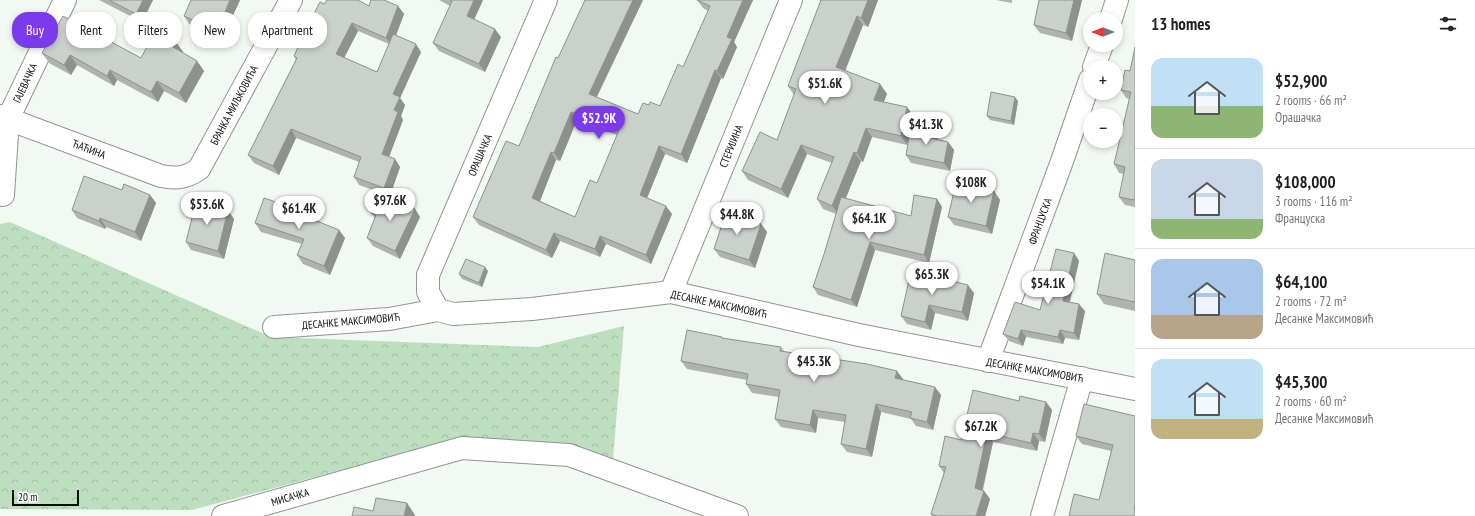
<!DOCTYPE html>
<meta charset="utf-8">
<style>
:root{--surface:#fff;--page:#f2f2f2;--text:#202124;--muted:#757577;--line:#e0e0e0;--accent:#7c3aed}
body{margin:0;font-family:"PT Sans Narrow",sans-serif;background:var(--page);color:var(--text);height:100vh;display:flex;flex-direction:column;font-size:15px;white-space:nowrap}
*{box-sizing:border-box;margin:0}
p{font-size:13px;color:var(--muted)}
.icon{flex:none;width:22px;height:22px;fill:none;stroke:currentColor;stroke-width:2;stroke-linecap:round;stroke-linejoin:round}
.map{position:relative;flex:1;overflow:hidden}
.sheet{display:flex;flex-direction:column;background:var(--surface);width:340px}
.sheet>*{flex:none}
.top-card{position:absolute;left:12px;top:12px;width:380px;height:36px;display:flex;gap:8px}
.needle{width:26px;rotate:270deg}
.fabs{position:absolute;left:1083px;top:12px;display:grid;gap:8px}
.fabs a{display:grid;place-items:center;width:40px;height:40px;border-radius:50%;background:var(--surface);box-shadow:0 2px 6px #0003;font-size:20px}
.scale{position:absolute;left:12px;bottom:10px;width:67px;box-sizing:border-box;padding-left:4px;border:2px solid #0b0d0b;border-top:0;font-size:11px;line-height:14px;white-space:nowrap;color:#0b0d0b;-webkit-text-stroke:3px #fff;paint-order:stroke}
.price{position:absolute;translate:-50% -34px;padding:0 9px;border-radius:14px;background:#fff;color:#222;font-size:13px;line-height:26px;filter:drop-shadow(0 1px 2px #0008)}
.price::after{content:'';position:absolute;left:50%;top:24px;width:12px;height:9px;margin-left:-6px;background:inherit;clip-path:polygon(0 0,100% 0,50% 100%)}
.price.current{background:var(--accent);color:#fff}
ul{padding:0;list-style:none}
li{display:flex;align-items:center;gap:12px;height:100px;padding:0 16px}
li+li{border-top:1px solid var(--line)}
li span{display:grid;place-items:center;flex:none;width:112px;height:80px;border-radius:12px;color:#555}
li>.icon{margin-inline-start:auto}
span .icon{width:48px;height:48px;fill:#fffc;stroke-width:1}
li b{font-size:17px}
h2{display:flex;justify-content:space-between;align-items:center;height:48px;padding:0 16px;font-size:17px}
.pill{padding:0 14px;border-radius:16px;background:var(--surface);box-shadow:0 2px 6px #0003;font-size:14px;line-height:36px}
.pill.current{background:var(--accent);color:#fff}
main{display:flex;flex:1;min-height:0}
.map>svg:first-child{display:block}
.forest{fill:url(#forest-crowns)}
.lines{fill:none;stroke-linecap:round;stroke-linejoin:round}
.street-casing{stroke:#909590;stroke-width:24}
.street{stroke:#fff;stroke-width:22}
.wall{fill:#aeb3ae;fill-rule:evenodd}
.shaded-wall{fill:#8d928d}
.building{fill:#cad0ca;stroke:#8d928d;fill-rule:evenodd}
.labels{text-anchor:middle;dominant-baseline:central;stroke-width:4;stroke-linejoin:round;paint-order:stroke}
.street-label{font-size:11px;fill:#0b0d0b;stroke:#fff}
</style>
<main>
<div class="map">
<svg width="1135" height="516" viewBox="0 0 1135 516">
<defs>
<pattern id="forest-crowns" width="20" height="18" patternUnits="userSpaceOnUse"><rect width="20" height="18" fill="#bedfbf"/><path d="M2 6a3 3 0 1 1 6 0M12 15a3 3 0 1 1 6 0" fill="none" stroke="#a2bea3"/></pattern>
</defs>
<rect width="100%" height="100%" fill="#f2f8f2"/>
<path class="forest" d="M10,222L271,337L538,347L624,326L612,471L457,439L192,510L0,509V224Z"/>
<g class="lines">
<defs>
<path id="street" d="M1111,19L1117,0
M1094,67L1102,45
M0,116L161,176C177,179 186,178 199,169L291,0
M3,195L8,119L65,0
M671,292L791,0
M438,310L428,292V275L546,0
M274,327L389,319L438,310L453,314L532,309L671,292L859,335L1135,389
M988,361L1061,164L1090,80
M223,516L462,448L569,455L737,516
M1042,516L1082,378"/>
</defs>
<use href="#street" class="street-casing"/>
<use href="#street" class="street"/>
</g>
<path class="wall" d="M99,0H153L142,22Z
M240,0L222,39L189,24L184,16Z
M439,0H483L474,20L501,37L485,72L439,51L433,43L450,6Z
M585,0H643L597,97L638,114L649,105L660,106L683,67L708,11L703,8L697,0H753L734,42L737,47L723,79L721,78L687,163L665,154L647,198L672,214L651,264L606,244L600,257L560,241L552,258L479,225L473,217L519,146ZM577,120L617,135L597,183L575,217L540,201L556,160L560,161Z
M821,0H878L868,27L863,25L845,71L880,84L887,94L883,102L914,116L907,145L872,137L863,162L861,161L845,199L911,216L937,199L942,207L929,263L875,250L857,307L818,295L813,287L825,251L836,214L823,209L817,199L832,163L807,154L788,198L748,180L742,171L777,140L794,95L788,86Z
M996,0H1012V3Z
M1082,0L1072,41L1040,33L1034,25Z
M324,4L398,6L404,14L396,35L421,52L400,98L405,105L401,116L403,120L389,157L395,159L400,167L390,196L359,185L354,177L359,162L296,138L279,175L254,163L248,155L296,60L294,56ZM358,31L389,44L377,72L344,58Z
M176,42L183,52V53L197,61L204,71L186,103L164,91L158,102L117,80L114,86L77,65L71,75L49,63L42,53L141,58Z
M1135,47V207L1125,205L1119,197L1124,174L1119,173L1114,164L1129,99L1126,98L1121,90L1130,71Z
M1018,101L1014,125L990,120L987,116Z
M938,140L948,142L954,150L950,171L911,163L906,155Z
M122,190L150,195L156,203L141,241L106,227L105,229L77,218L72,210Z
M994,191L1000,200L992,234L954,225L948,217Z
M294,208L298,213L339,230L345,238L330,275L303,264L297,255L302,244L261,232L255,223Z
M415,209L420,217L400,259L373,246L367,238L375,218L371,213Z
M234,219L224,259L191,250L186,242Z
M761,224L767,232L755,268L720,257L714,249Z
M1074,253L1079,261L1070,302L1085,311L1079,340L1065,338L1063,344L1026,337L1023,346L1009,341L1003,334L1040,310Z
M1135,260V311L1104,304L1097,294Z
M488,271L482,287L462,279L459,274Z
M911,271L974,293L968,321L935,313L931,330L907,324L901,316Z
M723,339L781,347L784,351L903,379V380L941,395L933,430L916,426L911,419L881,412L872,457L847,452L841,444L845,422L818,418L816,433L781,427L775,419L779,397L752,393L746,384L747,380L687,369L681,361Z
M1046,402L1052,410L1045,442L1039,441L1037,451L993,442L983,490L984,491L990,499L985,516H932L931,514L944,473L939,466L961,440Z
M1135,416L1099,500L1111,451L1082,444L1076,436Z"/>
<path class="shaded-wall" d="M143,0H153L142,22L136,14Z
M230,0H240L222,39L217,31Z
M474,0H483L472,24L467,16Z
M633,0H643L594,102L589,94Z
M743,0H753L734,42L737,47L723,79L717,71L727,37Z
M868,0H878L868,27L861,18Z
M1074,0H1082L1072,41L1066,33Z
M398,6L404,14L392,46L386,38Z
M857,16L863,25L843,76L836,67Z
M352,23L358,31L342,62L336,54Z
M495,29L501,37L485,72L479,64Z
M176,42L183,52L180,57L173,47Z
M416,44L421,52L400,98L405,105L401,116L403,120L387,162L382,154L393,94Z
M70,55L77,65L71,75L64,65Z
M197,61L204,71L186,103L179,93Z
M110,70L117,80L114,86L107,76Z
M715,70L721,78L687,163L681,154Z
M157,81L164,91L158,102L151,92Z
M880,84L887,94L881,109L874,100Z
M1015,97L1018,101L1014,125L1011,121Z
M907,107L914,116L907,145L901,136Z
M571,112L577,120L560,161L554,153Z
M866,128L872,137L863,162L857,153Z
M291,129L296,138L279,175L273,166Z
M932,131L938,140L936,147L931,138Z
M948,142L954,150L950,171L944,163Z
M801,145L807,154L788,198L781,189Z
M659,146L665,154L645,203L640,195Z
M551,152L556,160L538,206L532,198Z
M854,152L861,161L839,215L832,206Z
M395,159L400,167L390,196L384,188Z
M994,191L1000,200L992,234L986,226Z
M150,195L156,203L141,241L135,232Z
M937,199L942,207L929,263L924,255Z
M666,206L672,214L651,264L646,255Z
M294,208L299,216L292,211Z
M415,209L420,217L400,259L395,251Z
M228,210L234,219L224,259L218,251Z
M100,218L106,227L105,229L99,221Z
M761,224L767,232L755,268L749,260Z
M339,230L345,238L330,275L324,266Z
M554,233L560,241L552,258L546,250Z
M600,236L606,244L600,257L595,249Z
M870,242L875,250L857,307L851,300Z
M1074,253L1079,261L1068,308L1063,301Z
M485,267L488,271L482,287L479,283Z
M968,285L974,293L968,321L962,312Z
M1079,304L1085,311L1079,340L1074,333Z
M929,305L935,313L931,330L925,322Z
M1021,330L1026,337L1023,346L1018,339Z
M1060,330L1065,338L1063,344L1058,337Z
M897,371L903,379L901,386L895,378Z
M935,387L941,395L933,430L927,422Z
M1046,402L1052,410L1045,442L1039,434Z
M876,404L881,412L872,457L866,449Z
M813,410L818,418L816,433L810,425Z
M987,433L993,442L981,496L975,488Z
M1033,433L1039,441L1037,451L1031,443Z
M984,491L990,499L985,516H976Z
M407,503L415,515V516H404Z"/>
<path class="building" d="M109,0H143L136,14Z
M191,0H230L217,31L184,16Z
M327,0H358L369,6L371,0H384L398,6L386,38L352,23L336,54L377,72L393,34L416,44L393,94L400,97L394,110L398,112L382,154L395,159L384,188L354,177L361,157L291,129L273,166L248,155L297,58L294,56L311,19L320,2L324,4Z
M450,0H474L467,16L495,29L479,64L433,43L452,1Z
M585,0H633L589,94L638,114L643,103L649,105L650,102L660,106L678,64L683,67L710,6L697,0H743L727,37L732,39L717,71L715,70L681,154L659,146L640,195L666,206L646,255L600,236L595,249L554,233L546,250L473,217L506,141L519,146L556,57L558,58ZM571,112L619,130L597,183L590,180L575,217L532,198L551,152L554,153Z
M821,0H868L861,18L857,16L836,67L880,84L874,100L907,107L901,136L866,128L857,153L854,152L832,206L817,199L834,157L801,145L781,189L742,171L760,132L777,140L796,89L788,86Z
M1039,0H1074L1066,33L1034,25Z
M63,16L141,58L156,30L176,42L173,47L197,61L179,93L157,81L151,92L110,70L107,76L70,55L64,65L42,53Z
M1135,47V200L1119,197L1125,167L1114,164L1131,92L1121,90L1125,70L1130,71Z
M991,92L1015,97L1011,121L987,116Z
M911,127L932,131L931,138L948,142L944,163L906,155Z
M84,176L122,190L124,184L150,195L135,232L100,218L99,221L72,210Z
M956,183L994,191L986,226L948,217Z
M380,193L415,209L395,251L367,238L376,215L371,213Z
M914,195L937,199L924,255L870,242L851,300L813,287L825,251L841,197L911,216Z
M264,198L294,208L292,211L339,230L324,266L297,255L304,239L255,223Z
M196,202L228,210L218,251L186,242Z
M726,212L761,224L749,260L714,249Z
M1056,249L1074,253L1063,301L1079,304L1074,333L1060,330L1058,337L1021,330L1018,339L1003,334L1015,302L1040,310Z
M1105,253L1135,260V302L1097,294Z
M466,259L485,267L479,283L459,274Z
M911,271L968,285L962,312L929,305L925,322L901,316Z
M687,330L722,337V338L781,347L780,351L867,364L897,371L895,378L935,387L927,422L910,418L912,412L876,404L866,449L841,444L846,415L813,410L810,425L775,419L780,390L746,384L748,374L681,361Z
M973,390L1019,401L1020,396L1046,402L1039,434L1033,433L1031,443L987,433L975,488L984,491L976,516H937L931,514L946,467L939,466L945,436L961,440Z
M1084,404L1135,416V504L1134,510H1135V516H1069L1074,494L1099,500L1113,445L1076,436Z
M376,498L407,503L404,516H352L354,507L373,511Z"/>
<g class="labels">
<g class="street-label">
<text transform="translate(25 83) rotate(-65)">ГАЈЕВАЧКА</text>
<text transform="translate(234 105) rotate(-62)">БРАНКА МИЉКОВИЋА</text>
<text transform="translate(731 146) rotate(-68)">СТЕРИЈИНА</text>
<text transform="translate(89 149) rotate(21)">ЋАЋИНА</text>
<text transform="translate(480 155) rotate(-67)">ОРАШАЧКА</text>
<text transform="translate(1040 221) rotate(-70)">ФРАНЦУСКА</text>
<text transform="translate(719 304) rotate(12)">ДЕСАНКЕ МАКСИМОВИЋ</text>
<text transform="translate(351 321) rotate(-5)">ДЕСАНКЕ МАКСИМОВИЋ</text>
<text transform="translate(1035 370) rotate(10)">ДЕСАНКЕ МАКСИМОВИЋ</text>
<text transform="translate(290 497) rotate(-16)">МИСАЧКА</text>
</g>
</g>
</svg>
<div class="fabs">
<a><svg class="needle" viewBox="-14 -14 28 28"><path d="M0-13l5 13h-10z" fill="#e53935"/><path d="M0 13l5-13h-10z" fill="#757577"/></svg></a>
<a>+</a>
<a>−</a>
</div>
<div class="scale">20 m</div>
<b class="price" style="left:825px;top:105px">$51.6K</b>
<b class="price current" style="left:599px;top:140px">$52.9K</b>
<b class="price" style="left:926px;top:146px">$41.3K</b>
<b class="price" style="left:971px;top:204px">$108K</b>
<b class="price" style="left:390px;top:222px">$97.6K</b>
<b class="price" style="left:207px;top:226px">$53.6K</b>
<b class="price" style="left:299px;top:230px">$61.4K</b>
<b class="price" style="left:737px;top:236px">$44.8K</b>
<b class="price" style="left:869px;top:240px">$64.1K</b>
<b class="price" style="left:932px;top:296px">$65.3K</b>
<b class="price" style="left:1048px;top:305px">$54.1K</b>
<b class="price" style="left:814px;top:383px">$45.3K</b>
<b class="price" style="left:981px;top:448px">$67.2K</b>
<div class="top-card">
<a class="pill current">Buy</a>
<a class="pill">Rent</a>
<a class="pill">Filters</a>
<a class="pill">New</a>
<a class="pill">Apartment</a>
</div>
</div>
<section class="sheet">
<h2>13 homes<svg class="icon" aria-label="filters" viewBox="0 0 24 24"><path d="M4 7h16M4 17h16"/><circle cx="9" cy="7" r="2"/><circle cx="15" cy="17" r="2"/></svg></h2>
<ul>
<li><span style="background:linear-gradient(#bfe0f5 60%,#8fb573 0)"><svg class="icon" aria-label="home" viewBox="0 0 24 24"><path d="M3 11l9-7 9 7M6 9v11h12V9"/></svg></span><div><b>$52,900</b><p>2 rooms · 66 m²</p><p>Орашачка</p></div></li>
<li><span style="background:linear-gradient(#c9d6e8 75%,#8fb573 0)"><svg class="icon" aria-label="home" viewBox="0 0 24 24"><path d="M3 11l9-7 9 7M6 9v11h12V9"/></svg></span><div><b>$108,000</b><p>3 rooms · 116 m²</p><p>Француска</p></div></li>
<li><span style="background:linear-gradient(#a9c7e8 70%,#b9a48a 0)"><svg class="icon" aria-label="home" viewBox="0 0 24 24"><path d="M3 11l9-7 9 7M6 9v11h12V9"/></svg></span><div><b>$64,100</b><p>2 rooms · 72 m²</p><p>Десанке Максимовић</p></div></li>
<li><span style="background:linear-gradient(#bfe0f5 75%,#c2b280 0)"><svg class="icon" aria-label="home" viewBox="0 0 24 24"><path d="M3 11l9-7 9 7M6 9v11h12V9"/></svg></span><div><b>$45,300</b><p>2 rooms · 60 m²</p><p>Десанке Максимовић</p></div></li>
</ul>
</section>
</main>
